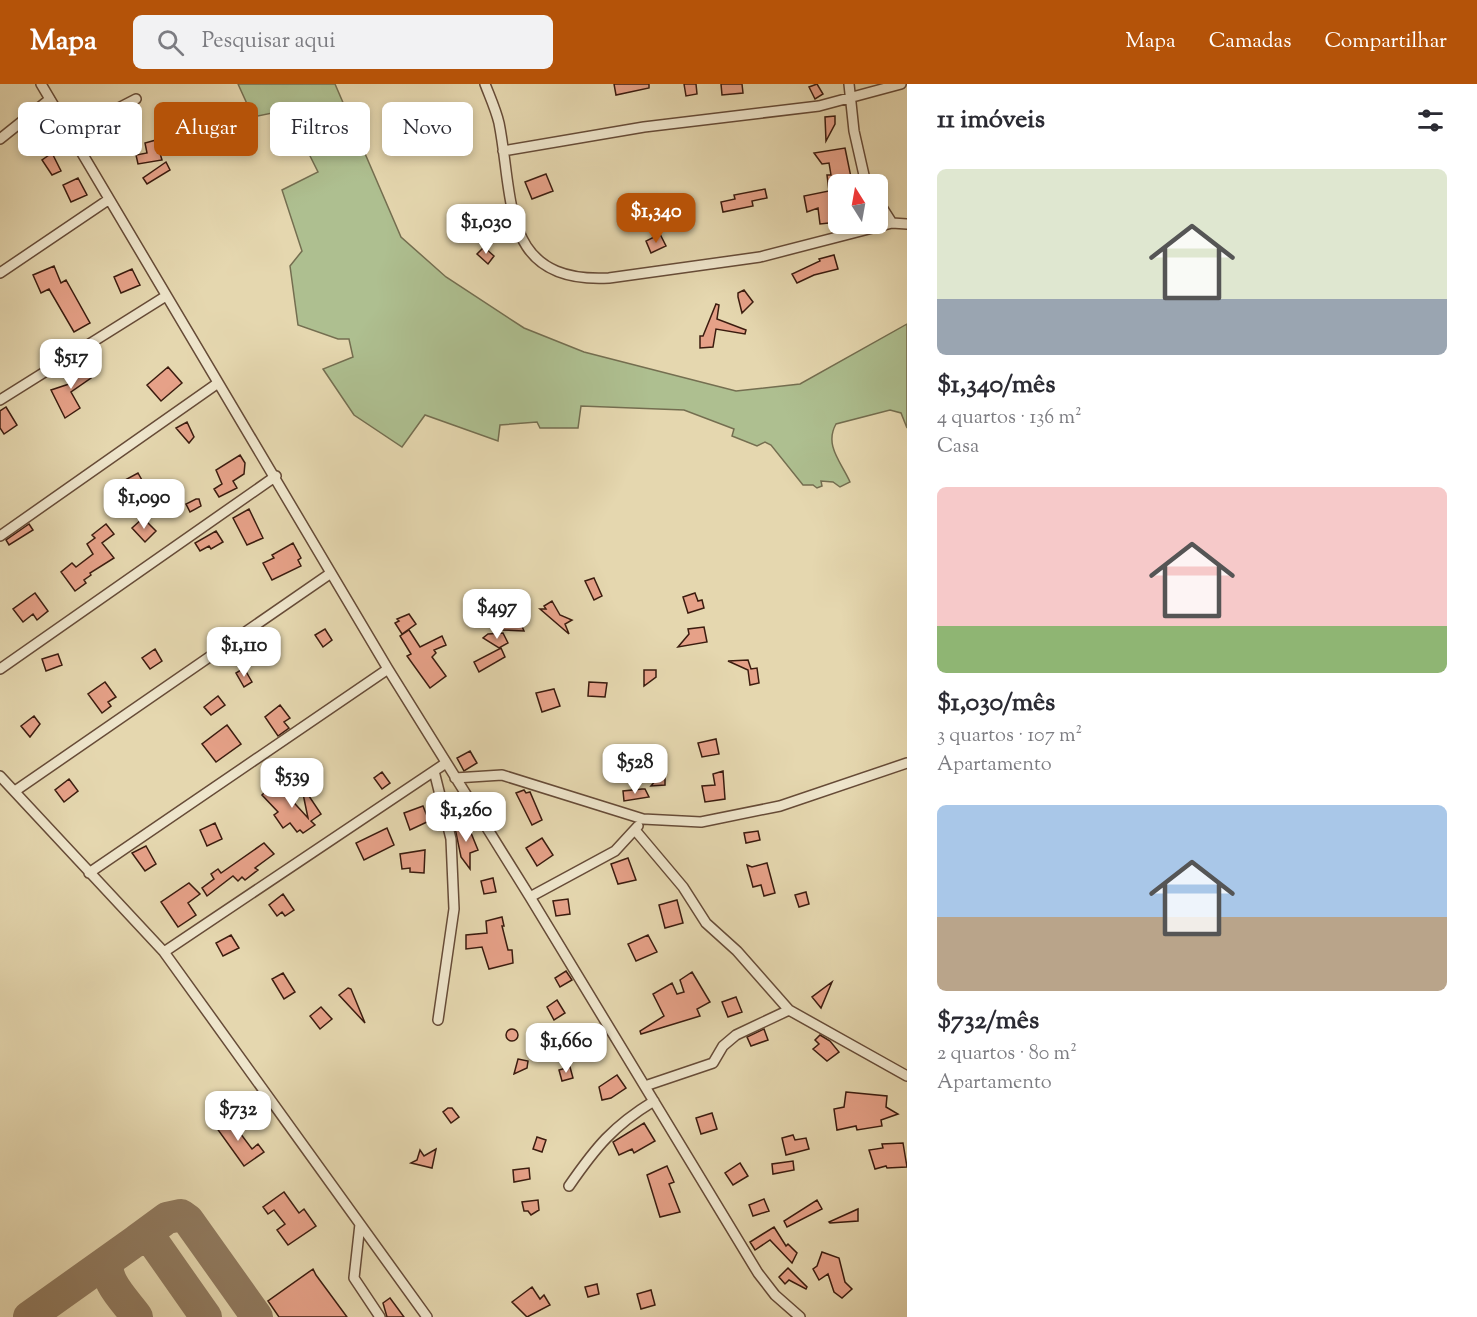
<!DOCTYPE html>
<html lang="pt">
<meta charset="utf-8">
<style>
:root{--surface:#fff;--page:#f2f2f3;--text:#2b2b33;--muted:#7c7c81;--accent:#b45309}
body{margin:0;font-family:"Sorts Mill Goudy",serif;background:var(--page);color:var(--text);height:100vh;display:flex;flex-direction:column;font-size:22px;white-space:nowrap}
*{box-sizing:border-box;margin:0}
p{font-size:20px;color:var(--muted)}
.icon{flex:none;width:33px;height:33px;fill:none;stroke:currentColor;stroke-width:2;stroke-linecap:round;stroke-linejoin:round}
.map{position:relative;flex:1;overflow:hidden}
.drawer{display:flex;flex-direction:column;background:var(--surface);width:570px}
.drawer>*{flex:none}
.guide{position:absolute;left:18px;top:18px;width:570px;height:54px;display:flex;gap:12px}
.needle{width:39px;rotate:349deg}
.tools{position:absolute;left:828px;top:90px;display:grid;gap:12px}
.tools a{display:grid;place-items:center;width:60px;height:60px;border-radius:9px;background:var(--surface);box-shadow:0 3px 9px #0003;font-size:30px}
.price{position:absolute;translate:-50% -51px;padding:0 14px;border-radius:12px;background:#fff;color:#222;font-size:20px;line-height:39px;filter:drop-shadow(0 2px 3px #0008)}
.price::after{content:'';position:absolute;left:50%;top:36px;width:18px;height:14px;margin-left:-9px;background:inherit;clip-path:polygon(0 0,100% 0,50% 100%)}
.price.on{background:var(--accent);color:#fff}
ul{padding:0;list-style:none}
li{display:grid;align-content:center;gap:12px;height:318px;padding:0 30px}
li span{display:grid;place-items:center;height:186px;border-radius:9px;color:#555}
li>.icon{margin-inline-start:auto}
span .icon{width:108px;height:108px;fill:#fffc;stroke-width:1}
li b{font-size:26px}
h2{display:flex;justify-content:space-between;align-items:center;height:72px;padding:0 30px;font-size:26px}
.chip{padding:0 21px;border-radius:9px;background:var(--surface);box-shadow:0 3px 9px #0003;font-size:21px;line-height:54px}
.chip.on{background:var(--accent);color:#fff}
header{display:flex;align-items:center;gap:36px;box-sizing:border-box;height:84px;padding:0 30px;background:var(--accent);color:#fff}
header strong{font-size:28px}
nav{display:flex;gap:33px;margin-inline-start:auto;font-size:21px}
.search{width:420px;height:54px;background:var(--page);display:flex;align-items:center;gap:15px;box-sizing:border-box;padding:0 21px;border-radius:9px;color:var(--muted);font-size:22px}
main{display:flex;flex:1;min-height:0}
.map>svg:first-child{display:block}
.green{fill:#aebf90;stroke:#746e50;stroke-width:1.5}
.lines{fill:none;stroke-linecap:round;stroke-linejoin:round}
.taxiway{stroke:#907a5f;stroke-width:32}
.building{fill:#e6a188;stroke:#3b1c0f;stroke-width:1.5}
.street-casing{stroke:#664b37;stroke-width:12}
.street{stroke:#eee5cb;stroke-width:9}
</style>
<header>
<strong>Mapa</strong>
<div class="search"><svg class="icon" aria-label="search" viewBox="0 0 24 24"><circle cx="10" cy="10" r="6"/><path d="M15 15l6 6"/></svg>Pesquisar aqui</div>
<nav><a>Mapa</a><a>Camadas</a><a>Compartilhar</a></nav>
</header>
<main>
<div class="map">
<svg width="907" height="1233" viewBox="0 0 907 1233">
<rect width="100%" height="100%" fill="#e5d7af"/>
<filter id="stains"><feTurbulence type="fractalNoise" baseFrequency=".00333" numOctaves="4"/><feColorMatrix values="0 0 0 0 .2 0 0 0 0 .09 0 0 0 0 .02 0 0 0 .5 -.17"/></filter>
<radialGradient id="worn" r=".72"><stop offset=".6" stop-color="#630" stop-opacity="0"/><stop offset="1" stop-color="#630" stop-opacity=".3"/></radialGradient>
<path class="green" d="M238,0H335L401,153L446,193L524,244L584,268L736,307L800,300L907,240V344L901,329L890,326L836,340C824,361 841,378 850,398L840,403L833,398L821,397L822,402L817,404L813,401H803L771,361L765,358L757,362L732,352L734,345L684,326L581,322L578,344H540L537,338L500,341L498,357L425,331L402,363L354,331L323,285L353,273L349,255H338L298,241L290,182L302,167L282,106L318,88L294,40L279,42L272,29L253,33Z"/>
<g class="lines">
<path class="taxiway" d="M137,1156L167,1134L181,1131L188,1136L257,1233
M109,1176C102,1196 126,1217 137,1233
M29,1233L137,1156H152L206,1233"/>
</g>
<path class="building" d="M614,0H649V4L616,11Z
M684,0H696L697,10L686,12Z
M721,0H742L743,9L722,11Z
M817,0L823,10L815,15L809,3Z
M51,29L57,42L41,50L35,38Z
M835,32V40L826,57L825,33Z
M156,56L162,76L138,80L136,71L147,69L145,59Z
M845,64L852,98L836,100L838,138L820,140L818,124L807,128L804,112L829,107L827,91H831L829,79L822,80L814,69Z
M52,69L61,87L52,91L42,76Z
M166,78L170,86L147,100L143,94Z
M546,90L553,107L532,115L525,98Z
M78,94L87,111L71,118L63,101Z
M765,105L767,114L752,117L753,122L723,128L721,118L735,115L734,111Z
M657,126L665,141L650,145L643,132Z
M660,150L666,162L651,169L646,157Z
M484,163L494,172L488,180L477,170Z
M834,171L838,185L814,191L797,199L792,190L820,177L819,175Z
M54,182L61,199L66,196L90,239L74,248L49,205L41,209L33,191Z
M132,185L140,201L121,209L114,193Z
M744,206L753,218L742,229L738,213V209Z
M716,220L719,221L717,235L746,246L745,250L716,245L713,263L700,264V252H703Z
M81,278L91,294L71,308L80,324L65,334L51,306L72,299L65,287Z
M168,283L182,299L161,317L147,301Z
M6,323L17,341L4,350L0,344V327Z
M187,338L194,353L189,359L176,344Z
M240,371L245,379L244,390L233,397L237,404L219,413L214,405L222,400L216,386Z
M138,389L143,398L130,405L125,396Z
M196,415H199L201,422L190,428L186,420Z
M249,425L263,454L247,461L233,434Z
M143,434L156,447L145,458L132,444Z
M29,440L33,446L9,461L6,456Z
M106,440L114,450L102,459L114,474L90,489L91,491L84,496L86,499L75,507L61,488L72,479L76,483L93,470L87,460L95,454L92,451Z
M216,447L223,458L211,465L209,462L200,467L195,459Z
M293,459L301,474L298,476L301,482L272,496L263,479L274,474L272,471Z
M594,494L602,512L594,516L585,497Z
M35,509L48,527L37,536L33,530L23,538L13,525Z
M695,509L698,517L702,516L704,524L688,529L683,513Z
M552,517L560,531L572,536L565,540L569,550L540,525H546L544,522Z
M490,520L498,529L501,527L505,534L516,529L524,547L502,546L494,531L485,528V522Z
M409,530L416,540L402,550L395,539L399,537L397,535Z
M704,543L707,558L678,563L689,550L688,545Z
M325,545L332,556L323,563L315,551Z
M409,546L420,563L442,552L446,561L434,566L436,569L432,573L446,592L430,604L407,572L411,570L400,552Z
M503,549L508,559L499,564L483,554L488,550Z
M501,564L505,573L479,588L474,578Z
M155,565L162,577L150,585L142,574Z
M58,570L62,581L46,587L42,575Z
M748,576L751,585L757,584L759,599L750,601L748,586L728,577Z
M244,584L252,598L244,603L236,589Z
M644,586H656V593L644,602Z
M105,598L116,613L108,618L111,622L102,629L88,610Z
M589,598L607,599L605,613L588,612Z
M554,605L560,622L542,628L536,609Z
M218,612L225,621L211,631L204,623Z
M280,621L290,634L284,638L289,644L278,652L265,633Z
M34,632L40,640L30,653L21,642Z
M227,641L241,660L216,678L202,660Z
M716,655L719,670L702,673L698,659Z
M634,666L630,681L608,671Z
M470,667L477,679L464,687L457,674Z
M723,687L725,715L705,718L702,702L715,701L713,690Z
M382,688L390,699L382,705L374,694Z
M660,691L665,692V701L651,702Z
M69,695L78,707L64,718L55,706Z
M275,698L308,734L301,700L321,730L311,737L315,741L303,749L300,746L297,748L290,739L283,744L274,731L278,728L262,711Z
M642,705H645L649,713L624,717L623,707Z
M524,706L526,709L530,708L542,736L532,741L516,709Z
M423,722L429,737L410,746L404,729Z
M215,739L222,755L207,762L200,746Z
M463,740L471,749L478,766L470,769V785L461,773L455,744Z
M387,744L394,761L364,776L356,759Z
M758,747L760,756L746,759L744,749Z
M542,754L553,771L537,782L526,764Z
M264,759L274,770L255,784L258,786L245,796L242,793L238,797L233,792L207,812L202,804L214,795L211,790L218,785L221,789Z
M146,762L156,780L145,787L132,769Z
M425,766L424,789L410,788V784L402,785L400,770Z
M628,774L636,796L618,800L611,780Z
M767,779L775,809L764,812L761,801L753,803L747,781L752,783Z
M493,794L496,808L484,810L481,797Z
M189,799L200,810L188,819L196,831L178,843L161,818Z
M806,808L809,820L799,823L795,811Z
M283,810L294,826L285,832L282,828L277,832L269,821Z
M568,815L570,830L556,832L553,817Z
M677,816L683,839L665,844L659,821Z
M502,833L504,842H502L508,866H512L513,879L489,885L482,863L466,865V851L487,849L486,837Z
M231,851L239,864L223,872L216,859Z
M648,851L657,868L636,877L628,860Z
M566,887L572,896L560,903L555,894Z
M692,888L710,918L697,925L700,932L641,950L640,947L664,932L653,910L672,899L677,910L684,908L680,896Z
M283,889L295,908L284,915L272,895Z
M832,898L821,924L812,913Z
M348,904L351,905L365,939L339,911Z
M736,913L742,928L728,933L722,918Z
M557,916L565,929L554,936L547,923Z
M321,923L332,935L320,945L310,932Z
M575,943L579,959L570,963L566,945Z
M506 951a6 6 0 1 1 12 0a6 6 0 1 1-12 0Z
M764,945L768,956L751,962L747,953Z
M820,951L830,957L839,968L827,977L813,965L819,960L815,956Z
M591,959L594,970L579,975L576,964Z
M518,975L528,977L527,984L514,990Z
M570,983L573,994L562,997L559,986Z
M617,991L626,1004L611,1014L602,1016L599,1003Z
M846,1008L887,1012L886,1023L898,1030L881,1036L882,1042L857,1046L856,1042L837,1046L834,1025L844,1023Z
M448,1024H452L459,1033L451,1039L443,1028Z
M712,1029L717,1045L701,1050L696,1034Z
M232,1032L237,1039L234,1041L252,1065L258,1060L264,1068L244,1082L216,1043Z
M644,1039L655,1057L634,1069L632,1065L619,1071L613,1058Z
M793,1051L795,1056L806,1054L809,1065L786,1071L782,1054Z
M537,1053L546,1056L542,1068L533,1065Z
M903,1059L907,1083L887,1084L886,1082L875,1085L869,1066L883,1064L882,1060Z
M436,1065L432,1084L411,1079L417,1076L420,1066L424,1072Z
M793,1077L794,1086L773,1090L772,1080Z
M740,1079L748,1092L733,1101L725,1089Z
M667,1082L674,1098L669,1100L680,1128L660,1133L647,1091Z
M529,1084L530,1095L514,1098L513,1086Z
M284,1108L299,1129L304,1125L316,1142L288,1161L277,1146L285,1140L274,1126L268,1130L263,1123Z
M764,1115L769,1127L753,1132L749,1121Z
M538,1116L539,1126L531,1131L528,1127H524L522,1118Z
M817,1116L822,1125L787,1143L784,1137Z
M858,1125V1137L830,1139L829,1138Z
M774,1143L786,1162L788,1160L797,1169L792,1179L770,1156L755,1166L750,1158Z
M822,1168L839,1174L845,1198L852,1205L842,1214L834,1208L828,1190L819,1196L813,1185L817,1182Z
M788,1184L807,1203L806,1205L789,1196L785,1200L779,1193Z
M313,1185L316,1191L347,1233H279L268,1217Z
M597,1200L599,1210L588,1213L585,1203Z
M532,1203L540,1215L544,1211L550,1221L527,1233L512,1218Z
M651,1206L655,1221L641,1225L637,1210Z
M390,1214L404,1233H387L383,1219Z"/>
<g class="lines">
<defs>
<path id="street" d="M41,0L388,585L530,813L758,1189L775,1211L800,1233
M485,0C490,13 496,26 499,39C514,114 500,200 609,194L760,173L892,139L907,140
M849,0L854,47L866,100
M70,49L136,15
M0,55L50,15
M503,67L644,43L819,22L901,0
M878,117L892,139
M0,189L108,116
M0,316L166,212
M0,452L218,299
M0,585L276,392
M434,687L451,755L454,825L438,936
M0,692L164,868L427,1233
M455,694L502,691L643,735L701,738L780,722L907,679
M15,707L331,489
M635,746L683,803L706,839L737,867L789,926L907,992
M89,789L388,585
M530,813L615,767L638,742
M164,868L446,679
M645,1002L713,979L723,962L736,951L789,926
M569,1102C596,1063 613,1042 654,1017
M360,1140L354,1194L380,1233"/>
</defs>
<use href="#street" class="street-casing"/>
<use href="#street" class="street"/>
</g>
<rect width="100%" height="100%" filter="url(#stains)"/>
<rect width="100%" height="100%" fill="url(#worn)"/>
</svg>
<div class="tools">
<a><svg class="needle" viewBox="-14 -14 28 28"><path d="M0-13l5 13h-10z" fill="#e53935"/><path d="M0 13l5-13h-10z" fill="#7c7c81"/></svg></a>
</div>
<b class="price on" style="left:656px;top:160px">$1,340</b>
<b class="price" style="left:486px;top:171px">$1,030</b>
<b class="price" style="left:71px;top:306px">$517</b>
<b class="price" style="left:144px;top:446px">$1,090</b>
<b class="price" style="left:497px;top:556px">$497</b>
<b class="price" style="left:244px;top:594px">$1,110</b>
<b class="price" style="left:635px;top:711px">$528</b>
<b class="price" style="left:292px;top:725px">$539</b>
<b class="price" style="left:466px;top:759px">$1,260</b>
<b class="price" style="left:566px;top:990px">$1,660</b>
<b class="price" style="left:238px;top:1058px">$732</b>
<div class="guide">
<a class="chip">Comprar</a>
<a class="chip on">Alugar</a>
<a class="chip">Filtros</a>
<a class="chip">Novo</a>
</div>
</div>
<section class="drawer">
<h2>11 imóveis<svg class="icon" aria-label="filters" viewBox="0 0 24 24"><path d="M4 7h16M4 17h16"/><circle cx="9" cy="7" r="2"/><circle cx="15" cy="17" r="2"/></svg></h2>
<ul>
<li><span style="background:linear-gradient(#dfe7d0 70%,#9aa5b1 0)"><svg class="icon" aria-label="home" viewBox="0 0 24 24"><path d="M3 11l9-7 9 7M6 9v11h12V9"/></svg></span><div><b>$1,340/mês</b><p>4 quartos · 136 m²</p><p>Casa</p></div></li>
<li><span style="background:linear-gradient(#f6c9c9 75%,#8fb573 0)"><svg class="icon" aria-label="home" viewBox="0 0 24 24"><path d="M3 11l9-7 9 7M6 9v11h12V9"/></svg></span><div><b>$1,030/mês</b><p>3 quartos · 107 m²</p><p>Apartamento</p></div></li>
<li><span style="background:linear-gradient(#a9c7e8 60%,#b9a48a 0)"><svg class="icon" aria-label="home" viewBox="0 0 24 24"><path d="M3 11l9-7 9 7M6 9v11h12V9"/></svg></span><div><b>$732/mês</b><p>2 quartos · 80 m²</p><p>Apartamento</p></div></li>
</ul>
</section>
</main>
